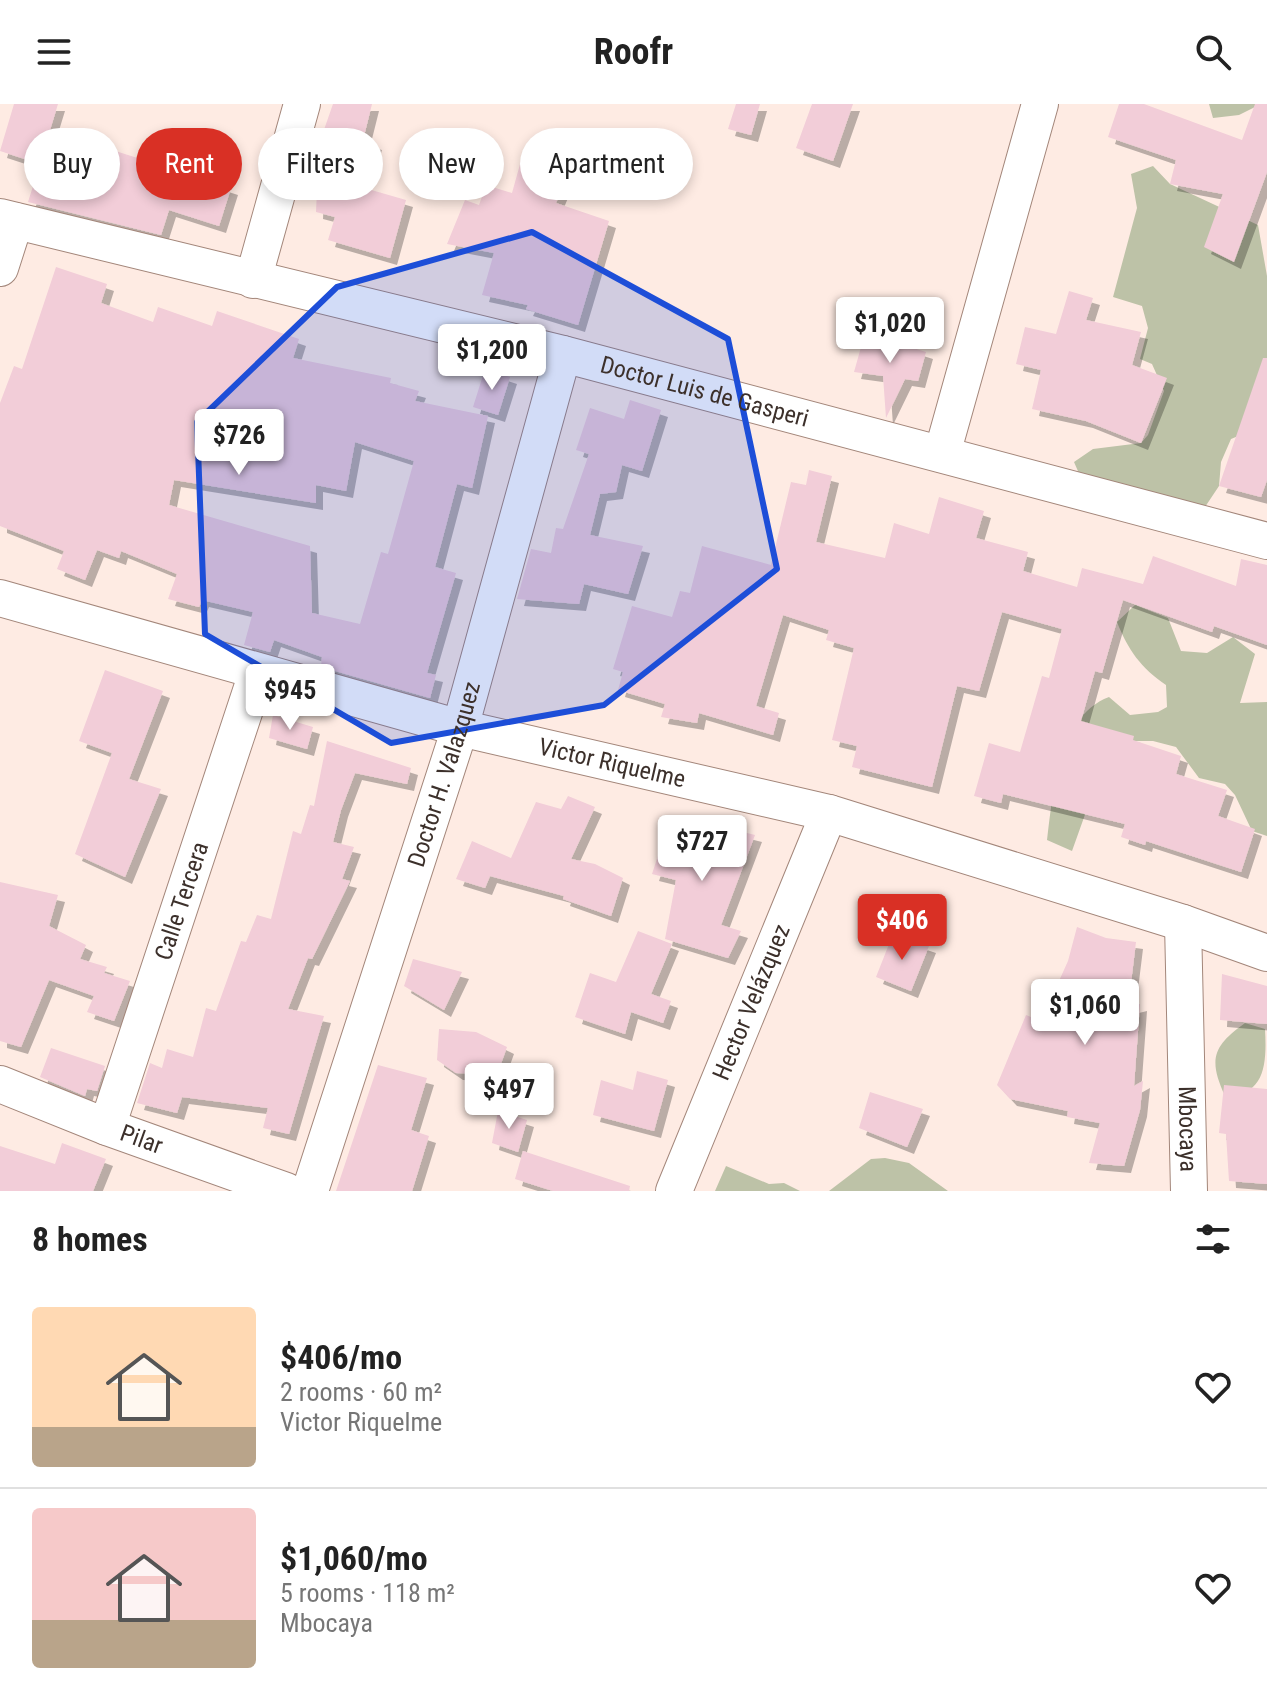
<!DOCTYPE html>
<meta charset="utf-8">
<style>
:root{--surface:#fff;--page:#f6f6f6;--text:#222;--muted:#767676;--line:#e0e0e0;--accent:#d93025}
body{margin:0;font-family:"Roboto Condensed",sans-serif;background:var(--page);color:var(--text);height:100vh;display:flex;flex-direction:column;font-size:30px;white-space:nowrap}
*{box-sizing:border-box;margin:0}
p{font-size:26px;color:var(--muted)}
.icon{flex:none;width:44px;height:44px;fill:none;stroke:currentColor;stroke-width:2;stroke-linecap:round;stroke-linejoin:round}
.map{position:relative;height:1087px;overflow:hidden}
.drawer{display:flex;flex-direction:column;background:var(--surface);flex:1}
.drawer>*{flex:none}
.guide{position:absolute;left:24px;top:24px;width:800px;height:72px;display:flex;gap:16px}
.price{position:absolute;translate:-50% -68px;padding:0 18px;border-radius:8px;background:#fff;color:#222;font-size:26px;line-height:52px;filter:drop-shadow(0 2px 4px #0008)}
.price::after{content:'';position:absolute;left:50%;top:48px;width:24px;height:18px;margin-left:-12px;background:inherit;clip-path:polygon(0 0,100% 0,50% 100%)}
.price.on{background:var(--accent);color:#fff}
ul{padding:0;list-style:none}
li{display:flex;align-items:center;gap:24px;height:200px;padding:0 32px}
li+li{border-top:2px solid var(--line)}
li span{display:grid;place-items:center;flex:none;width:224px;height:160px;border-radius:8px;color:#555}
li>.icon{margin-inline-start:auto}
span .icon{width:96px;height:96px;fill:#fffc;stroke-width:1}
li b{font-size:34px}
h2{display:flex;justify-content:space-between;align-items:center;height:96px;padding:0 32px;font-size:34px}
.pill{padding:0 28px;border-radius:36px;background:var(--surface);box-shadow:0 4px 12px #0003;font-size:28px;line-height:72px}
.pill.on{background:var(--accent);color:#fff}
header{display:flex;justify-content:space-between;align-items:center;height:104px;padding:0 32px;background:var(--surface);font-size:36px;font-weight:700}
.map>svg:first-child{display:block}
.green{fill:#bdc2a7}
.building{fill:#f2cdd8;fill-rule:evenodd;filter:url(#shadow)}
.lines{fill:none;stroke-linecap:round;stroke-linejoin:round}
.minor-casing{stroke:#a3867a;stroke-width:38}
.minor{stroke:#fff;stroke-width:36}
.marked{fill:#1d4ed8;fill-opacity:0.2;stroke:#1d4ed8;stroke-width:6;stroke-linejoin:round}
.labels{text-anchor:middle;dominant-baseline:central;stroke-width:7;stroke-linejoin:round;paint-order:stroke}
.street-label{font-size:24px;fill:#3c302b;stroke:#fdfdfd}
</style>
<header><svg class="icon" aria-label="menu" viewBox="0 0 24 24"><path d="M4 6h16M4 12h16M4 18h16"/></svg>Roofr<svg class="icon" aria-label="search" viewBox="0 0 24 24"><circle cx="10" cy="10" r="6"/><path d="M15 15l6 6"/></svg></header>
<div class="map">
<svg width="1267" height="1087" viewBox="0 0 1267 1087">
<defs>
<filter id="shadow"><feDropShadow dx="7" dy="7" stdDeviation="0" flood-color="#0004"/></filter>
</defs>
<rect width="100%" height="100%" fill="#feebe3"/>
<path class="green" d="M1209,0H1261L1239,11L1213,14Z
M1153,62L1170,80L1258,121L1267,172V320L1231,335L1221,358L1219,382L1201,409L1084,381L1074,358L1093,345L1141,339L1148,331L1164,287L1152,260L1140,255L1148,224L1142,202L1113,193L1137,104L1131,70Z
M1135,501L1168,514L1181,547L1207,549L1233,533L1255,550L1240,599L1267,598V732L1252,727L1235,691L1225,680L1199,674L1176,643L1153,637H1127L1092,691L1072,747L1047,736C1053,689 1058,612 1109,593L1130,611L1158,608L1167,603L1166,581C1141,564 1128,546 1117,518Z
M1245,919L1265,925C1267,960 1265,992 1225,992C1208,955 1213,942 1245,919Z
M885,1054L909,1059L948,1087H829L871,1055Z
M726,1062L769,1080L784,1079L800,1087H715Z"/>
<path class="building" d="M14,0H58L50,26L231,84L219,122L169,106L161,131L28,98L40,60L0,47Z
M333,0H372L363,36L375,39L361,83L406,96L390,154L328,136L335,113L316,108L319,40Z
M736,0H760L751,31L728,25Z
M812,0H853L833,57L796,44Z
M1119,0H1144L1242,36L1255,0H1267V68L1234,158L1204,143L1223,90L1170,80L1176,56L1108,33Z
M522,53L543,59L537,81L561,87L556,99L609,117L578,221L526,205L528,201L482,191L494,149L447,140L465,96L479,101L486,81L512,89Z
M56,163L107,180L101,199L153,218L158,203L212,222L217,207L299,235L293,254L391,274L390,279L419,287L415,297L488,312L472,384L457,380L435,463L456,469L427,569L436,571L430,594L321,563L322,553L274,536L270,548L244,541L253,508L202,496L199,503L168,495L177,470L121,447L119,454L97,446L85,476L57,465L64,447L0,422V299L14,262L22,265ZM355,338L414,357L388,450L381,448L360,520L312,509L310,442L169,401L174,376L316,399V381L346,387Z
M1069,187L1093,194L1086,216L1141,228L1132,261L1167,274L1141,339L1086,317L1032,305L1041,266L1016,260L1025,223L1056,230Z
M865,229L926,248L918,277L905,275L886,314L883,272L854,268Z
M1263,254H1267V376L1261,393L1219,382Z
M485,265L510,273L498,311L473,303Z
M630,296L661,306L642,367L622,361L616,388L600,390L590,431L643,442L628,490L584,480L579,500L517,495L531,445L551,449L556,424L563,425L589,350L576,346L590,304L624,315Z
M809,366L832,372L816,438L885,454L894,419L929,430L939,393L984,407L976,434L1028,448L1023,467L1077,483L1082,464L1143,480L1153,452L1236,482L1241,455L1267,461V541L1214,522L1212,528L1123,496L1102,569L1095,567L1081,617L1134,632L1133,636L1181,652L1176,670L1227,686L1218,712L1255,725L1241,768L1146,737L1145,741L1121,733L1125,720L1003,690L1001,699L974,692L989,639L1020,648L1042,572L1049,574L1062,525L1002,508L979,587L957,582L932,683L852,663L857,642L832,636L854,544L826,536L829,526L783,511L756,602L779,609L773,631L699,609L697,619L661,613L665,600L618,586L623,568L613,565L632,502L672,513L680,487L690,489L702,442L771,461L791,378L806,381Z
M105,566L163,587L129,675L161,685L125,773L75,750L112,649L79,637Z
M273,611L313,623L307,645L269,634Z
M327,637L411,664L407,680L355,669L341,706L333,738L354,743L342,775L350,777L312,855L308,854L288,905L324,912L289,1030L263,1024L268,1004L182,993L177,1009L137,999L150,959L162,964L167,945L193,953L206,904L216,907L241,837L246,838L257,811L271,815L293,727L301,730L310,701L314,702Z
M568,692L595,703L571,755L595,760L623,774L611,812L563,795L564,792L490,772L485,784L456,775L472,737L511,754L536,698L561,705Z
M670,715L706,723L707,719L755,731L721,821L741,827L728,854L665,835L676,776L652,770Z
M0,778L58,791L49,822L86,841L80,855L107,863L104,869L130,877L114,917L87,908L94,892L49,876L21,943L0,937Z
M1077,823L1106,834L1136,838L1128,903L1140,900L1134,982L1143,977L1140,1006L1124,1062L1089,1059L1100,1019L1067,1013L1068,1007L1010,995L997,981L1026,911L1041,917L1068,857Z
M638,827L672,840L651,890L671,897L663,919L631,908L625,930L575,913L590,869L616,878Z
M893,830L929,842L911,887L876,873Z
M413,855L462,868L444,906L404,882Z
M1222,870L1267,882V920L1220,916Z
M439,925L476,928L507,943L497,971L456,969L437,956Z
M51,944L105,962L97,987L87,985L85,992L40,973Z
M378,961L427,974L411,1026L429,1032L412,1087H336Z
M637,967L668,976L654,1027L593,1011L601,976L633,986Z
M1224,981L1267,985V1080L1229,1077L1226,1030L1219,1029Z
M870,988L923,1005L907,1043L859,1024Z
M498,1007L527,1016L518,1048L492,1039Z
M62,1039L106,1055L93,1087H0V1042L55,1060Z
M523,1047L630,1082L629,1087H553L515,1075Z"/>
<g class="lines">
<defs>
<g id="minor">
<path id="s1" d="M0,113L563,250L1267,437"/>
<path d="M0,164L15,117"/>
<path d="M253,176L302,0"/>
<path d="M942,350L1040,0"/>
<path id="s2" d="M0,494L460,624L829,709L1183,819L1267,849"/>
<path id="s3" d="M1183,819L1189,1087"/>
<path id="s4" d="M0,980L107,1023L286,1087"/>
<path id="s5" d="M107,1023L257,569"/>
<path id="s6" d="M310,1087L460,624L563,250"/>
<path id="s7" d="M674,1087L829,709"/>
</g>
</defs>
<use href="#minor" class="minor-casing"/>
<use href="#minor" class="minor"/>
</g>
<path class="marked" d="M532,128L728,235L777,465L604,601L391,639L205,530L197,318L337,183Z"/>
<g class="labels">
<g class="street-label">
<text stroke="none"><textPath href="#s1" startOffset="726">Doctor Luis de Gasperi</textPath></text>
<text stroke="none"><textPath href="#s2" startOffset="634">Victor Riquelme</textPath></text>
<text stroke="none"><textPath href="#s6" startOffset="438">Doctor H. Valazquez</textPath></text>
<text stroke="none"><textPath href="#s5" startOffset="238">Calle Tercera</textPath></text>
<text stroke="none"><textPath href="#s7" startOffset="204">Hector Velázquez</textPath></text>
<text stroke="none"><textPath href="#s3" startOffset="206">Mbocaya</textPath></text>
<text stroke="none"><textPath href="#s4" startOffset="152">Pilar</textPath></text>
</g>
</g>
</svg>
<b class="price" style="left:890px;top:261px">$1,020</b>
<b class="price" style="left:492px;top:288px">$1,200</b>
<b class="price" style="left:239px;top:373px">$726</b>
<b class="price" style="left:290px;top:628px">$945</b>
<b class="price" style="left:702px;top:779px">$727</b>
<b class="price on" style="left:902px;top:858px">$406</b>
<b class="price" style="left:1085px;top:943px">$1,060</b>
<b class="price" style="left:509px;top:1027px">$497</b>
<div class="guide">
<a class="pill">Buy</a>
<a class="pill on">Rent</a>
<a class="pill">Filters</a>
<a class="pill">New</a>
<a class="pill">Apartment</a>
</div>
</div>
<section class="drawer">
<h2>8 homes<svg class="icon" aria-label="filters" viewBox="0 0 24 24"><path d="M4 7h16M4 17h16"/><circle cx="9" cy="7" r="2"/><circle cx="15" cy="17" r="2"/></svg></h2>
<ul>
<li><span style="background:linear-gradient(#ffd9b3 75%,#b9a48a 0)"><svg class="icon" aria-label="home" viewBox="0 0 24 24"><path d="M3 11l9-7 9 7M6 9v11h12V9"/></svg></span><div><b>$406/mo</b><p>2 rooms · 60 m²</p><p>Victor Riquelme</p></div><svg class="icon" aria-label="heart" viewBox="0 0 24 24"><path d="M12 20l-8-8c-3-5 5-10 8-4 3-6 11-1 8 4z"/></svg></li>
<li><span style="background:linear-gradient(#f6c9c9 70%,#b9a48a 0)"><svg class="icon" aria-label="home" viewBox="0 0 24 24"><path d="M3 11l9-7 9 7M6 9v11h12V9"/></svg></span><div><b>$1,060/mo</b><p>5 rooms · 118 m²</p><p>Mbocaya</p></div><svg class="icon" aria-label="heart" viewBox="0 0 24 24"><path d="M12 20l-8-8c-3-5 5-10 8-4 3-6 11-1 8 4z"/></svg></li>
</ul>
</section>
